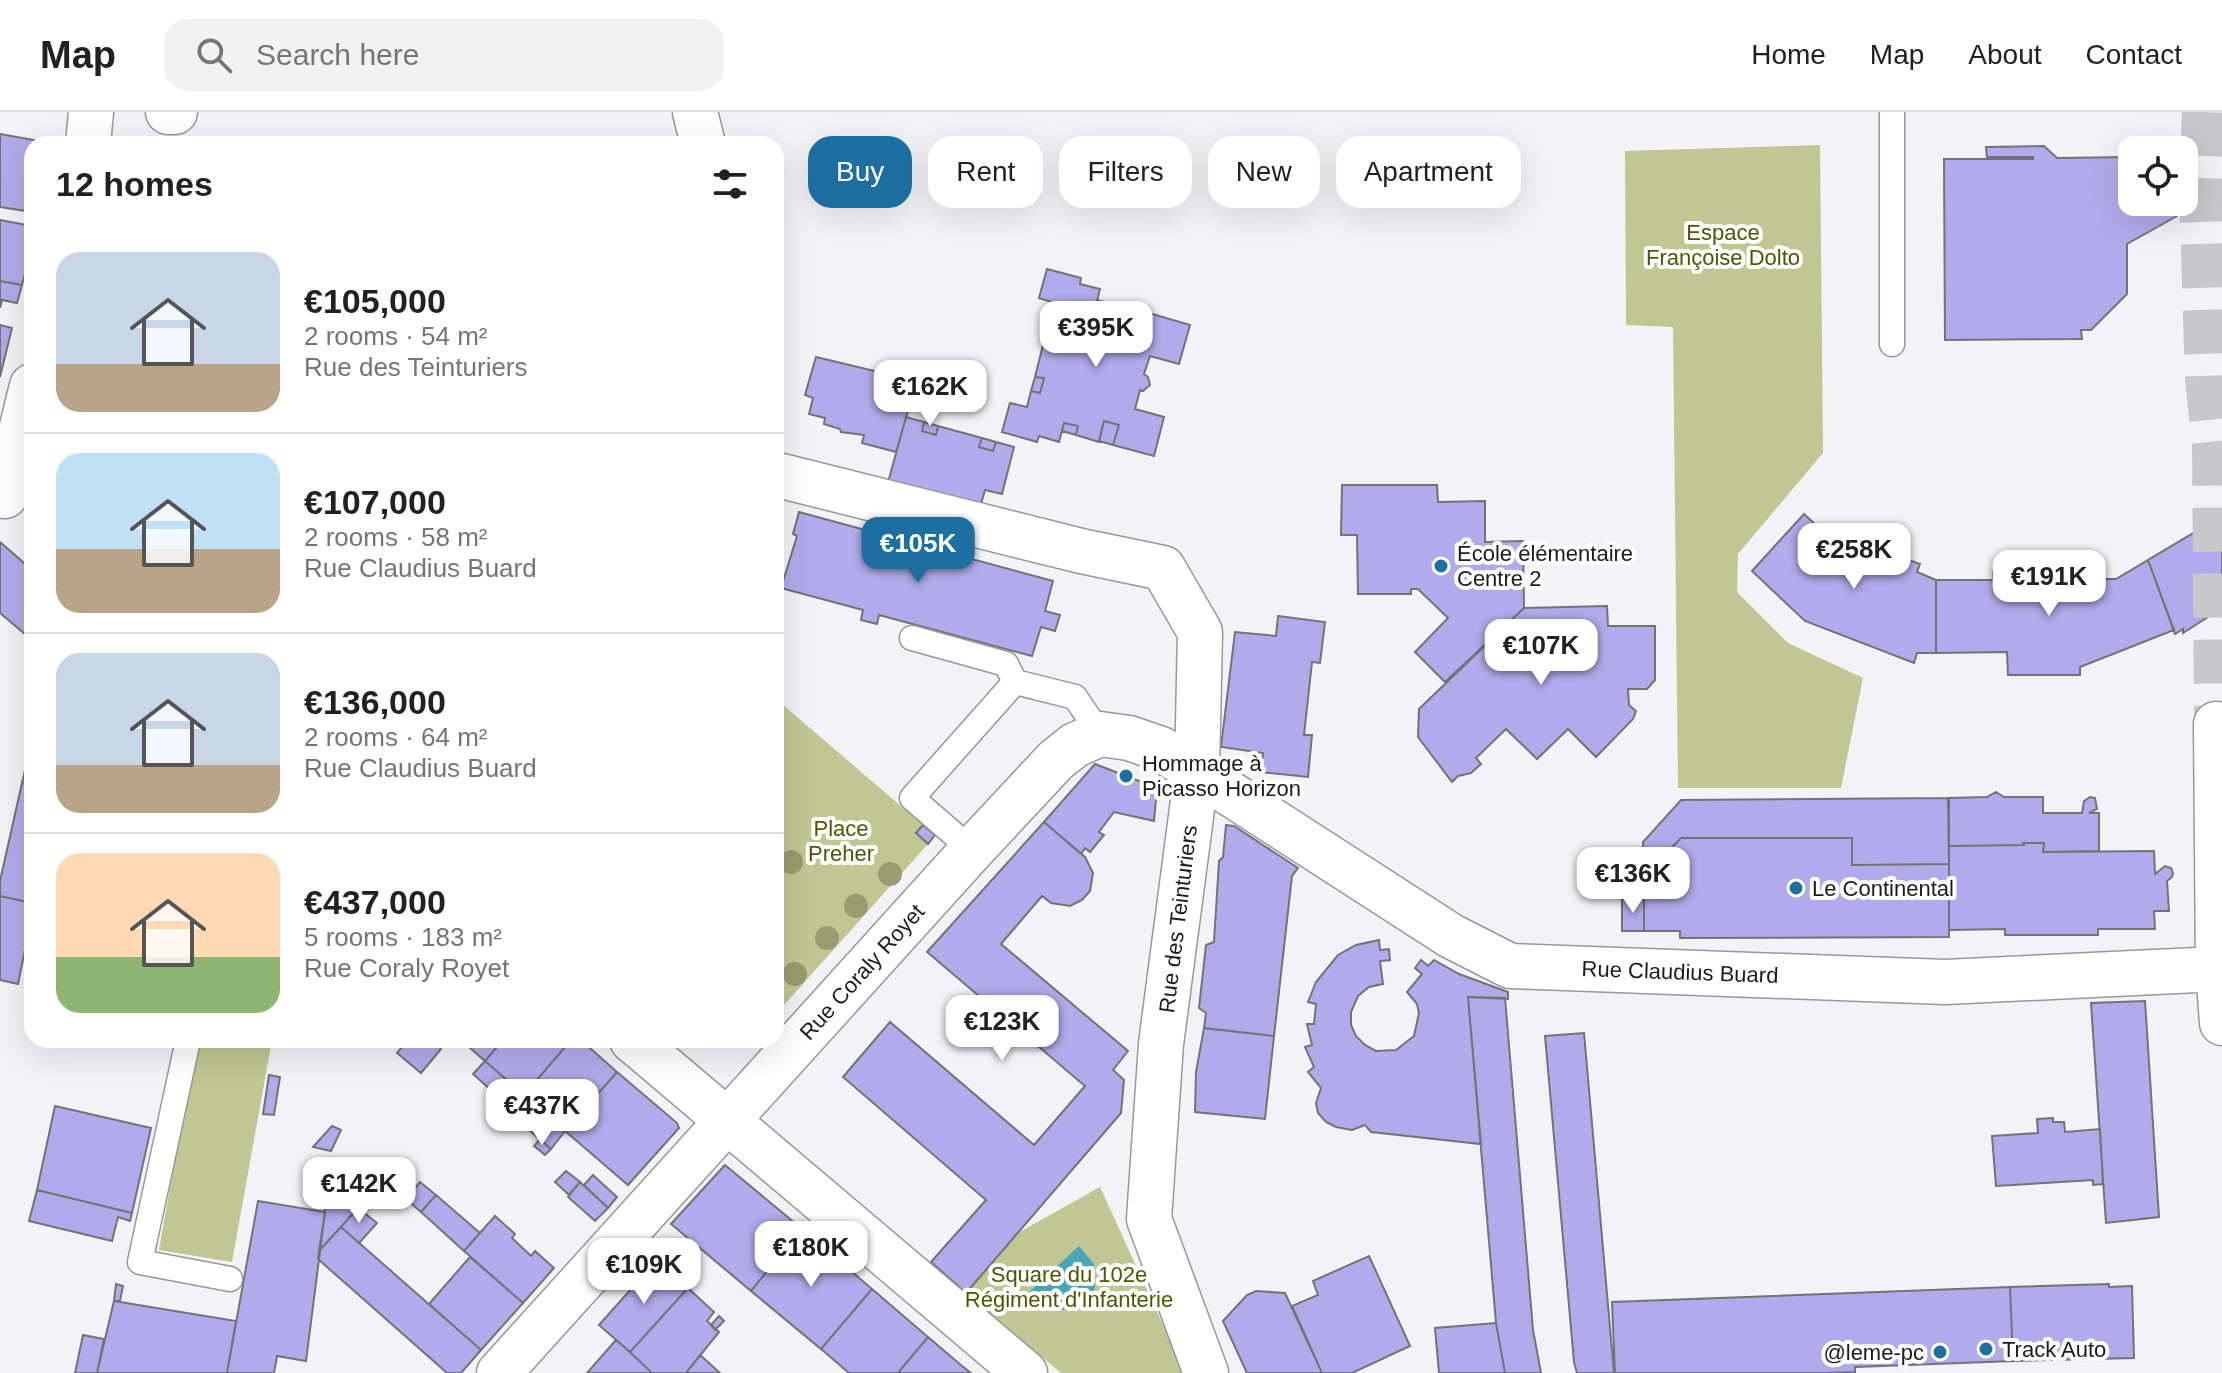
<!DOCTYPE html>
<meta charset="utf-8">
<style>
:root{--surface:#fff;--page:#f2f2f2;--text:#202124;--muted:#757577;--line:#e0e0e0;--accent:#1c6fa0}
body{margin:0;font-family:Helvetica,sans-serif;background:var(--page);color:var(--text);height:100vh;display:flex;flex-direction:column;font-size:30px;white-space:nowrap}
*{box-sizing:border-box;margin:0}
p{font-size:26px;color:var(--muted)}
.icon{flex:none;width:44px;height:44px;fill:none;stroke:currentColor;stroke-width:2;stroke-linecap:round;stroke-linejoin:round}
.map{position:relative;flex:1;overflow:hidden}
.side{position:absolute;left:24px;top:24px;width:760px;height:912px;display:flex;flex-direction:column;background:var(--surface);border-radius:24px;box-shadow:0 8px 32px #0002}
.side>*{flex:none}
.guide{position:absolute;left:808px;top:24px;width:760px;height:72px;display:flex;gap:16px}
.tools{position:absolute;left:2118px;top:24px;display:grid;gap:16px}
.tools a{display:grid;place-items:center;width:80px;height:80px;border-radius:16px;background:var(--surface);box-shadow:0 8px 32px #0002;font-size:40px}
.price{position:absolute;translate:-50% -68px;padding:0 18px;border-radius:16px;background:#fff;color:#222;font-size:26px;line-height:52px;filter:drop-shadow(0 2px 4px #0008)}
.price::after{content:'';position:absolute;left:50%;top:48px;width:24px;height:18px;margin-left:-12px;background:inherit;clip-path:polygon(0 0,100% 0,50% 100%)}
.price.on{background:var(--accent);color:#fff}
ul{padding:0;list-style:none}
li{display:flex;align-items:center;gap:24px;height:200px;padding:0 32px}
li+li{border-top:2px solid var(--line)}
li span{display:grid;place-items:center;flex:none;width:224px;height:160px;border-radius:24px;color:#555}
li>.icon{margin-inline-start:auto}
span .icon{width:96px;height:96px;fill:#fffc;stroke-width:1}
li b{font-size:34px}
h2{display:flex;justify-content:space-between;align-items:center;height:96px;padding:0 32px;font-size:34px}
.tag{padding:0 28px;border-radius:24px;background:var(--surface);box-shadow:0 8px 32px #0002;font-size:28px;line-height:72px}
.tag.on{background:var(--accent);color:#fff}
header{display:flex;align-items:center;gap:48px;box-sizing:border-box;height:112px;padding:0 40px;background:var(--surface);border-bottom:2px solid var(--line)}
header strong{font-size:38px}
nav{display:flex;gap:44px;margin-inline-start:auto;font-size:28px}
.search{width:560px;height:72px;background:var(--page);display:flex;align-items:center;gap:20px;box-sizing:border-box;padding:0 28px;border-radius:24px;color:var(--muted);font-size:30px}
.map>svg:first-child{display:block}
.green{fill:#c0c792}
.water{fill:#49a6b7}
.building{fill:#b0aceb;stroke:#737376;stroke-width:2}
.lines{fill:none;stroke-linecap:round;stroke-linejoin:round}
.street-tunnel{stroke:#c8c8cb;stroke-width:44;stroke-dasharray:44 22;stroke-linecap:butt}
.lane-casing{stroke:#98989b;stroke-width:27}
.street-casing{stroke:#98989b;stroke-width:47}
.lane{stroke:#fff;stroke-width:24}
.street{stroke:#fff;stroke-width:44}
.tree{fill:#999c6f}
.poi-dot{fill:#1c6fa0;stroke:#fff;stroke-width:3}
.labels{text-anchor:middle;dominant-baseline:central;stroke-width:8;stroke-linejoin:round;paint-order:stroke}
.park-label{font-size:22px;fill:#4f5500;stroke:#fff}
.poi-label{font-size:22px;fill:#1b1b1d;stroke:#fff;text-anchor:start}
.street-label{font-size:22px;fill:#1b1b1d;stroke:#fff}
</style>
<header>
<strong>Map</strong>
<div class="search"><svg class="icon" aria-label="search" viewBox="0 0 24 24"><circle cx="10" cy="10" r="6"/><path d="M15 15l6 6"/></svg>Search here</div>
<nav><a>Home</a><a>Map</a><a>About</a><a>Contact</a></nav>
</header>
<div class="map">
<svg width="2222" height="1261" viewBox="0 0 2222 1261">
<rect width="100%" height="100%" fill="#f3f3f7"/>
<path class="green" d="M1820,33L1823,341L1738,442L1737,480L1788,531L1863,566L1841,676H1678L1673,215L1626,213L1625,39Z
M776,587L923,713L916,721L928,732L776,902Z
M196,928H272L232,1150L159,1138Z
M1100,1075L1185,1261H1061L966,1181L1018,1121Z"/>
<path class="water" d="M1079,1134L1094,1152L1095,1176C1076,1207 1053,1202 1028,1181Z"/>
<path class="building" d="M0,22L56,32H32V100L0,95Z
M2044,34L2057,46L2132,45V90H2177V104L2127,132V182L2091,218H2081L2082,227L1945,228L1944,47H2033V45H1987L1986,35Z
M0,108L32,114V134L22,173L0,169Z
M1047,157L1081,166L1080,172L1100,177L1096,193L1110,197L1112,191L1135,198L1132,207L1146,210L1149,201L1190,213L1179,252L1150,244L1144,262L1148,265L1150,273L1143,279L1140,278L1135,297L1164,305L1154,344L1113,333L1119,313L1104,309L1099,330L1076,323L1078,314L1064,311L1059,330L1039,324L1037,330L1002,320L1010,291L1027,295L1031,279L1040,281L1044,266L1035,265L1046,221L1055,224L1059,210L1051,207L1055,191L1039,186Z
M0,169L22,173L17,191L2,188L0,196Z
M1097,188L1111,192L1110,197L1096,193Z
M1135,198L1149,201L1146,210L1132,207Z
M1051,207L1059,210L1055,224L1046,221Z
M0,213L12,216L0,265Z
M816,245L883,261L881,271L897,275L893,288L910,292L896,340L862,331L864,323L841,320L840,317L824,312L825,306L809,302L813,286L805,283Z
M883,261L900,266L897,275L881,271Z
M1035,265L1044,266L1040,281L1031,279Z
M906,305L924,310L922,319L936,323L938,314L982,326L979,335L993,339L996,330L1014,335L1002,382L985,378L979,399L938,381L923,377L922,384L887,374Z
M1104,309L1119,313L1113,333L1099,329Z
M924,310L938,314L936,323L922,319Z
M1064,311L1078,314L1076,323L1062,319Z
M982,326L996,330L993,339L979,335Z
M1342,373H1437L1438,390L1485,389V430L1523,429L1524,496L1445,570L1415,540L1448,506L1418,477H1411V482H1358L1357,423H1341Z
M799,400L1053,469L1045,499L1060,503L1055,519L1041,515L1032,544L879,503L877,512L861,508L863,498L781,476L797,424L793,422Z
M1804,402L1831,427L1883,448L1885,439L1920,452L1917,460L1936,468V541H1917L1914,551L1805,509L1752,459Z
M2222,404V496L2183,521V517L2175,522L2148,448Z
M0,430L32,458V528L0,501Z
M2148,448L2174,518L2080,555V563H2008L2007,540L1936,541V468H1993V459L2044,458V467H2116Z
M1607,494L1608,514H1655V568L1647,577H1628L1629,593L1636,599L1633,607L1596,645L1568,617L1537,647L1506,617L1476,646L1481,652L1471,661L1458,664L1452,670L1418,625L1419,597L1524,496Z
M1278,504L1325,510L1320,551L1312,550L1304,623H1312L1308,665L1261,660L1263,641L1221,635L1235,520L1276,524Z
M32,629V674L22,671Z
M1095,652L1157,676L1154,709L1114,700L1099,720L1104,723L1090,740L1085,736L1081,742L1044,710Z
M22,671L32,674V791L0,784V769Z
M1996,680L2004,685H2043V701H2082L2084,689L2090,685L2095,686L2097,697L2089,701H2099V739L2043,740L2044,731H2023L2024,733L1949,734V686L1987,685Z
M1948,686L1949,752L1852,753V726H1681L1644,764L1643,730L1681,688Z
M1044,710L1085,745L1093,761L1090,779L1082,788L1070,794L1051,791L1042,784L1001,832L1128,939L1113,958L1124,968L1121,1001L966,1181L931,1150L986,1088L843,965L890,910L1034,1033L1085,974L927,840Z
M923,713L935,723L928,732L916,721Z
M1226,713L1234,714L1298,756L1292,764L1274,924L1204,916L1206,901L1199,896L1206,833L1214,830L1219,749L1223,745Z
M1681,726H1852V753L1949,752V825L1680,826V819H1644V764Z
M2023,731H2044L2043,740L2154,739L2155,762L2165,754L2171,756L2173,761L2172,765L2167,769L2169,799H2154L2155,817H2098V823H2005V817L1949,818V734L2024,733Z
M0,784L32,791V804L18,872L0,868Z
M1622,787H1644V819H1622Z
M1379,828L1380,838L1389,837L1390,848L1380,849L1383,872L1369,875L1358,884L1351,900V913L1356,924L1365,933L1376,939L1396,938L1414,924L1419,901L1417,892L1407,880L1422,862L1415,856L1421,848L1428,854L1434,848L1459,862L1508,880V887L1468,885L1481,1032L1371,1020L1365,1013L1352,1018L1336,1015L1326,1010L1318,1001L1316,991L1321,976L1308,960L1314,955L1305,935L1312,933L1307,912H1314L1316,892L1308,890L1316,870L1338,843L1356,833Z
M1468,885L1505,886L1533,1218L1541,1261H1505L1496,1211Z
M2145,889L2159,1105L2106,1111L2091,891Z
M1204,916L1274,924L1265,1007L1195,1000L1196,960Z
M1584,921L1614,1261H1577L1574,1250L1545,924Z
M408,928H437L435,931L441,937L421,961L397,941Z
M461,928H503L485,949Z
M503,928H571L524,983L485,949Z
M571,928H581L617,960L565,1019L524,983Z
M485,949L524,983L512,997L473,962Z
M617,960L677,1011L679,1016L628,1073L565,1019Z
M269,963L280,965L274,1003L263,1002Z
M524,983L565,1019L551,1037L509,1000Z
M55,994L151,1016L132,1101L37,1078Z
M2053,1006V1010H2064L2065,1020L2100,1017L2103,1072L2093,1073V1068L1996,1074L1992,1024L2038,1021L2037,1007Z
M332,1014L341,1018L331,1039L313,1035Z
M540,1027L551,1037L545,1043L534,1034Z
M725,1053L802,1117L751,1179L671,1112Z
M566,1059L580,1070L569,1083L555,1070Z
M593,1063L617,1085L608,1096L584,1073Z
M420,1070L436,1083L421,1100L406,1087Z
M580,1070L608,1096L595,1109L568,1085Z
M327,1074L358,1096L319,1139L325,1100Z
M37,1078L132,1101L130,1109L118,1105L112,1129L29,1109Z
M436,1083L480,1121L464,1139L421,1100Z
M258,1089L325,1100L306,1249L277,1244L274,1261H227Z
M358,1096L377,1111L359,1131L341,1115Z
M495,1104L515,1122L512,1126L531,1144L535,1139L554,1156L523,1191L464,1139Z
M341,1115L481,1238L461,1261H447L318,1147L319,1139Z
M802,1117L872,1177L821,1237L751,1179Z
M1369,1144L1410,1234L1352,1261H1322L1292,1194L1318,1183L1313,1169Z
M470,1145L523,1191L481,1238L429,1192Z
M657,1148L688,1176L630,1240L599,1213Z
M116,1172L123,1174L120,1189H114Z
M2109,1172V1175L2132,1174L2134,1246L2013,1249L2010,1175Z
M2010,1175L2013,1249L1855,1255V1260L1825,1261H1615L1612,1190Z
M688,1176L714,1200L707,1209L719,1220L686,1261H652L630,1240Z
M872,1177L928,1225L898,1261H849L821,1237Z
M1256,1179L1285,1181L1322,1261H1247L1223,1209L1247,1183Z
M114,1189L236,1209L227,1261H97Z
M719,1204L724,1209L715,1218L711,1213Z
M1496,1211L1505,1261H1439L1435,1216Z
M83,1223L104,1227L97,1261H75Z
M928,1225L962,1254L971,1261H898Z
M616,1228L630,1240L652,1261H587Z
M700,1243L720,1261H686Z"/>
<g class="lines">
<path class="street-tunnel" d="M2204,0L2201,79L2207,267L2214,333L2216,612"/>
<defs>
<path id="lane" d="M1892,0V232
M912,526L1006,552L1015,570
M972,738L912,686L1015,570L1075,585L1100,622
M188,928L140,1150L230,1167"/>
<path id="street" d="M168,0H175
M695,0L703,32
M88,32L91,0
M782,364L1081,439L1163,456L1200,520L1197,659L1161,932L1149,1107L1206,1261
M5,384L32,274
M2216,612L2218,857L2222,911
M632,928L1025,1261
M499,1261L972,738L1056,648L1075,633L1100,622L1129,626L1161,637L1451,824L1510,854L1945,870L2218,857"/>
</defs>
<use href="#lane" class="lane-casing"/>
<use href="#street" class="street-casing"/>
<use href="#lane" class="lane"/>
<use href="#street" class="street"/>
</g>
<g class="tree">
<circle cx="791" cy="750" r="12"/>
<circle cx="890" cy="762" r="12"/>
<circle cx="856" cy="794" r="12"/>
<circle cx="827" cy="826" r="12"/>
<circle cx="795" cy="862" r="12"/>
</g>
<g class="poi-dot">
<circle cx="1441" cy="454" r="8"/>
<circle cx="1126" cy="664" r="8"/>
<circle cx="1796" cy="776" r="8"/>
<circle cx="1986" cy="1237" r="8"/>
<circle cx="1940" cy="1240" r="8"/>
</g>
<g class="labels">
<g class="park-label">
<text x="1723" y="120">Espace<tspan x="1723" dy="25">Françoise Dolto</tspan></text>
<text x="841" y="716">Place<tspan x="841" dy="25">Preher</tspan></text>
<text x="1069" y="1162">Square du 102e<tspan x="1069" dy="25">Régiment d'Infanterie</tspan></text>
</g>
<g class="poi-label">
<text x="1457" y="441">École élémentaire<tspan x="1457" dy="25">Centre 2</tspan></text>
<text x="1142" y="651">Hommage à<tspan x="1142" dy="25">Picasso Horizon</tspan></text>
<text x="1812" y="776">Le Continental</text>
<text x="2002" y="1237">Track Auto</text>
<text x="1924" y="1240" text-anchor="end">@leme-pc</text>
</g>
<g class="street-label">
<text transform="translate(1178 807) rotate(-83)">Rue des Teinturiers</text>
<text transform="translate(862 860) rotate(-48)">Rue Coraly Royet</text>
<text transform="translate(1680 860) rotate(2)">Rue Claudius Buard</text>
</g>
</g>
</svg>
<div class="tools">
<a><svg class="icon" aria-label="locate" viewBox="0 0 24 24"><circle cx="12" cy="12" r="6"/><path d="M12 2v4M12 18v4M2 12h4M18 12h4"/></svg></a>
</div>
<b class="price" style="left:1096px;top:257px">€395K</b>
<b class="price" style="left:930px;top:316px">€162K</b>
<b class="price on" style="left:918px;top:473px">€105K</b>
<b class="price" style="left:1854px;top:479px">€258K</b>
<b class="price" style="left:2049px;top:506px">€191K</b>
<b class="price" style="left:1541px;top:575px">€107K</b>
<b class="price" style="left:1633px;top:803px">€136K</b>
<b class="price" style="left:1002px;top:951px">€123K</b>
<b class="price" style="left:542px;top:1035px">€437K</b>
<b class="price" style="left:359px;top:1113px">€142K</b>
<b class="price" style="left:811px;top:1177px">€180K</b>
<b class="price" style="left:644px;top:1194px">€109K</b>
<div class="guide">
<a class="tag on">Buy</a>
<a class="tag">Rent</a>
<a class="tag">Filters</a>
<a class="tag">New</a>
<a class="tag">Apartment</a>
</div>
<section class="side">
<h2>12 homes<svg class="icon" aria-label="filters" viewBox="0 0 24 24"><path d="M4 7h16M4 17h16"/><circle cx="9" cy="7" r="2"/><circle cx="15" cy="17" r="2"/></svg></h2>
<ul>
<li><span style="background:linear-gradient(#c9d6e8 70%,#b9a48a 0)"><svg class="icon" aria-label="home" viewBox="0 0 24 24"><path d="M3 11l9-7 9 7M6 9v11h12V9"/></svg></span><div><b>€105,000</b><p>2 rooms · 54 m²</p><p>Rue des Teinturiers</p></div></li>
<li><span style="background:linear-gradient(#bfe0f5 60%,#b9a48a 0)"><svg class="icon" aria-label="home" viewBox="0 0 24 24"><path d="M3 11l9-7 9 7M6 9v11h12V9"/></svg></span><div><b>€107,000</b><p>2 rooms · 58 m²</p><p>Rue Claudius Buard</p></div></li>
<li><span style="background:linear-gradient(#c9d6e8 70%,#b9a48a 0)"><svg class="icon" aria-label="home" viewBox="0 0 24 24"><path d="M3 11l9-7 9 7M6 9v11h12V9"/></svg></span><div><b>€136,000</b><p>2 rooms · 64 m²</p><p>Rue Claudius Buard</p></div></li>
<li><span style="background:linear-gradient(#ffd9b3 65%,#8fb573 0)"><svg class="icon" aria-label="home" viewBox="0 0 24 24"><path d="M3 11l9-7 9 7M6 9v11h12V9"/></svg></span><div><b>€437,000</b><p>5 rooms · 183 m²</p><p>Rue Coraly Royet</p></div></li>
</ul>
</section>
</div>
